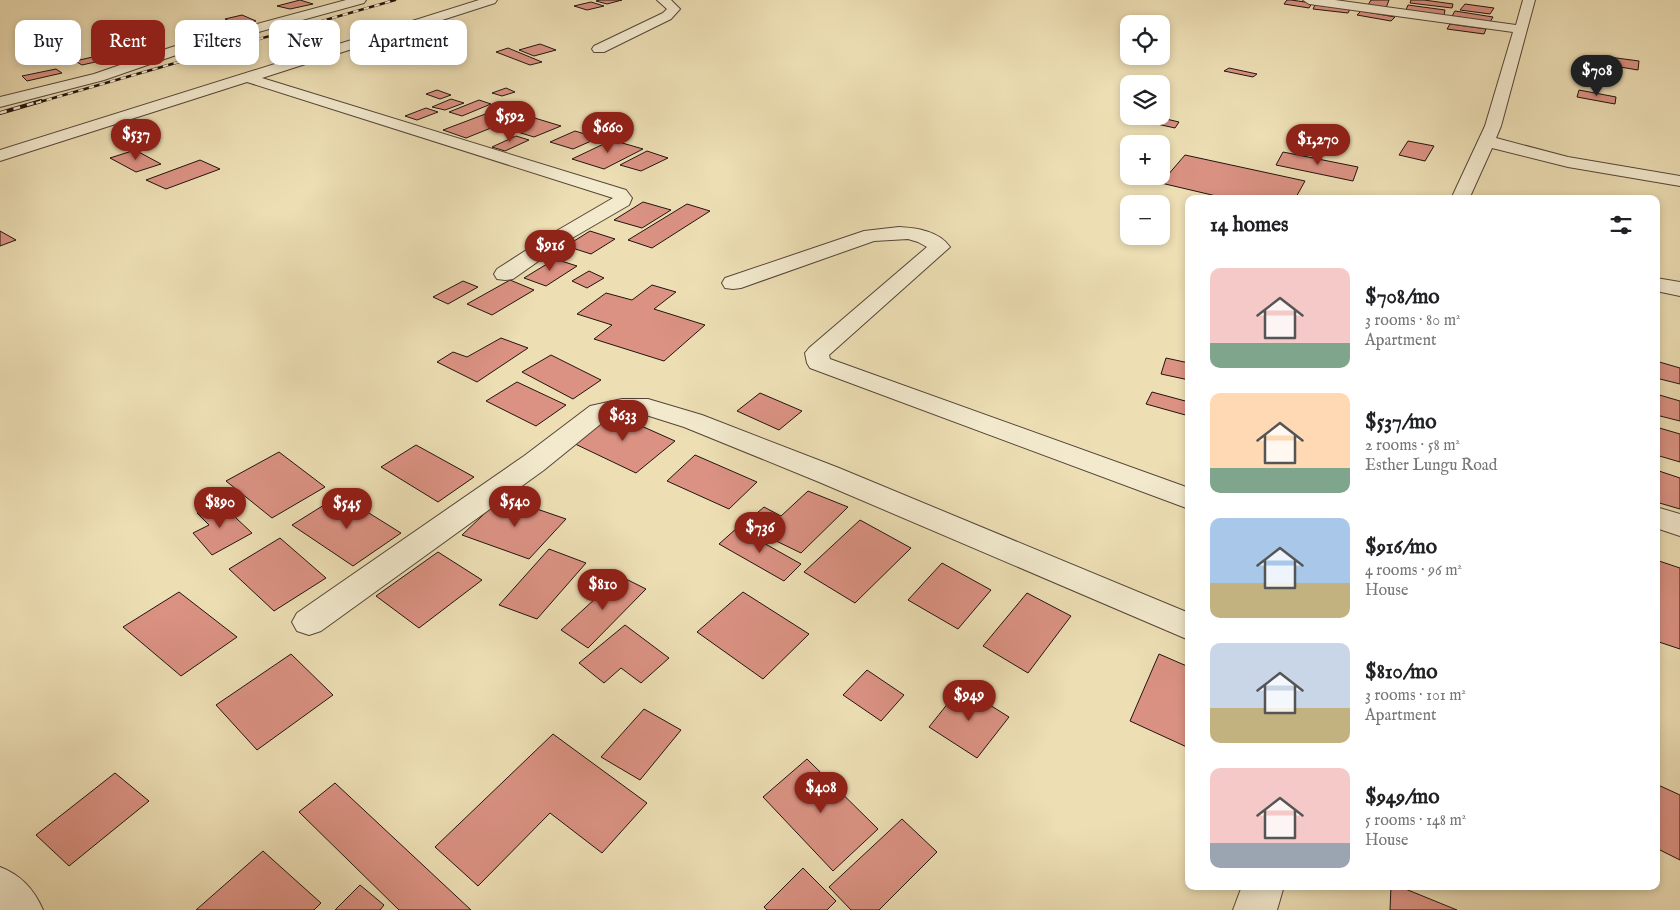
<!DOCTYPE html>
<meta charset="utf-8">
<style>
:root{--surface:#fff;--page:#f6f6f6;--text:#202124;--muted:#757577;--accent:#8f2418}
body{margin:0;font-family:"IM FELL English",serif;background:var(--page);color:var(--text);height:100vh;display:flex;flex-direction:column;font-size:19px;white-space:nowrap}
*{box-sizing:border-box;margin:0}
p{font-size:16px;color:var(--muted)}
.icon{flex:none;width:28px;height:28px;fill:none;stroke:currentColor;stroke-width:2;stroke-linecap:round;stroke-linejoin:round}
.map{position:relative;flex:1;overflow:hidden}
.side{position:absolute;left:1185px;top:195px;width:475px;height:695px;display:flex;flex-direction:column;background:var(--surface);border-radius:10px;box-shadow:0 2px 8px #0003}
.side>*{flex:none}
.banner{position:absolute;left:15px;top:20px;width:475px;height:45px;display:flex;gap:10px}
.buttons{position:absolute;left:1120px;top:15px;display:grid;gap:10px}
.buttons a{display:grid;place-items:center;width:50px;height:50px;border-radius:10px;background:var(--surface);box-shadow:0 2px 8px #0003;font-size:25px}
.price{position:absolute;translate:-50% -42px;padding:0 11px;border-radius:18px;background:var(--accent);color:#fff;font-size:16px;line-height:32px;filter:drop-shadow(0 1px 2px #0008)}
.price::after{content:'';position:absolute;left:50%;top:30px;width:15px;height:11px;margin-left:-8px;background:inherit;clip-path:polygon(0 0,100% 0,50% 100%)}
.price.on{background:#222;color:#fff}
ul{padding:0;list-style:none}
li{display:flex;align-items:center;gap:15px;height:125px;padding:0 25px}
li span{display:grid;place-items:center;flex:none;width:140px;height:100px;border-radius:10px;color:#555}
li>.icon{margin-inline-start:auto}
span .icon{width:60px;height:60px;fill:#fffc;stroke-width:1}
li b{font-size:21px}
h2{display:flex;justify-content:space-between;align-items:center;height:60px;padding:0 25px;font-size:21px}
.pill{padding:0 18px;border-radius:10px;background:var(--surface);box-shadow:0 2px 8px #0003;font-size:18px;line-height:45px}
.pill.on{background:var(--accent);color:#fff}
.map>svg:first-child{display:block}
.building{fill:#db9283;stroke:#21140e}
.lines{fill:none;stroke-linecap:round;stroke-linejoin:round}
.minor-casing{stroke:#544638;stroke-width:2}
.minor{fill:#f3eace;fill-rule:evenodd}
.rail-far1-casing{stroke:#21140e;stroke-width:2.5}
.rail-casing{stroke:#21140e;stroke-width:4}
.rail-far1{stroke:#f3eace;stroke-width:2;stroke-dasharray:5.5;stroke-linecap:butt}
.rail{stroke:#f3eace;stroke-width:2.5;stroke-dasharray:7;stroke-linecap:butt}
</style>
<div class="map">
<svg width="1680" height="910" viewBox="0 0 1680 910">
<rect width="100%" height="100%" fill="#eddeb4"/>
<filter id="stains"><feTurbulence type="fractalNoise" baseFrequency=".004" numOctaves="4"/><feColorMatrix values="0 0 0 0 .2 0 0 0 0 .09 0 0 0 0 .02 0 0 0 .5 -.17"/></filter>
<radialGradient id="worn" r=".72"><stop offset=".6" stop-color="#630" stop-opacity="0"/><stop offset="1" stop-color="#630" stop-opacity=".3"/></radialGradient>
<path class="building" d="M300,0L313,4L290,9L277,6Z
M600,0H622L607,4L596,1Z
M1287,0H1291L1312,3L1309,8L1284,4Z
M1371,0H1389L1386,8L1368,5Z
M1411,0H1424L1453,4L1452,8L1410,3Z
M591,2L604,6L587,10L574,6Z
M1465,4L1494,8L1490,14L1460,10Z
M1315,5L1350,9L1348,13L1313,9Z
M1408,5L1445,10L1444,15L1406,10Z
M1361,11L1395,17L1391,21L1357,15Z
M1455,11L1493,17L1490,22L1452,16Z
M242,15L256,21L239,25L225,19Z
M212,23L228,26L212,31L195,28Z
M1450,24L1486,29L1484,34L1447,29Z
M156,40L164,44L124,53L117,49Z
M540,44L556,50L534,56L519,50Z
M508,48L542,62L530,65L496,52Z
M106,54L113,58L82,65L75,61Z
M1609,57L1639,61L1638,70L1608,65Z
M1229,68L1257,74L1253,77L1224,71Z
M56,69L62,73L27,81L22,76Z
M506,88L515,92L502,96L492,93Z
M437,90L451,95L440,99L426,94Z
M1579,90L1616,97L1615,104L1577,97Z
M451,99L464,103L445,110L432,107Z
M479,100L491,104L462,116L449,112Z
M426,108L438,112L417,120L405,116Z
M488,113L511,120L466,138L443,130Z
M528,116L561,126L534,137L501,127Z
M1162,118L1179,122L1175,128L1157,124Z
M575,131L598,138L573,149L550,142Z
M516,136L529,140L505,151L492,147Z
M612,140L643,149L604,169L572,159Z
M1408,141L1434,146L1425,161L1399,155Z
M135,150L161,164L136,172L110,158Z
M647,151L668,158L641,171L620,165Z
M1283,152L1358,167L1353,181L1276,165Z
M1185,155L1305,181L1295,199H1229L1161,183Z
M200,160L220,169L166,189L146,180Z
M643,202L671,210L642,228L614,220Z
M687,204L710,211L652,248L628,240Z
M0,231L16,240L0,246Z
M590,231L615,239L591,254L566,246Z
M555,259L577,266L546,286L524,278Z
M589,271L604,278L587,288L572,281Z
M510,280L534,290L492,315L467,304Z
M463,281L478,287L448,304L433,297Z
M652,285L676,292L654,309L705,325L664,361L594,339L612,325L577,314L606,293L632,300Z
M501,338L528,348L477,382L437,362L453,352L467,357Z
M551,355L601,380L573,399L522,372Z
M1166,358L1189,363V380L1161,374Z
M1656,361L1680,368V384L1656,378Z
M517,382L566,405L536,426L486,401Z
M1152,392L1189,402V416L1146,404Z
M760,393L802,411L779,430L737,411Z
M1656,394L1680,401V421L1656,415Z
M610,412L675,441L636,473L571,442Z
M1656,427L1680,434V462L1656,455Z
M416,445L474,477L438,502L381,467Z
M279,452L325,487L272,518L226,481Z
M695,455L757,482L729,509L667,481Z
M1656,470L1680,478V509L1656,502Z
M808,491L848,507L801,553L743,525L764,507L781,516Z
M340,495L401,533L353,566L292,525Z
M502,497L566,519L529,559L462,535Z
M219,502L252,533L212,555L193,533L209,525L197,513Z
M860,520L911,548L855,603L804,572Z
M737,528L801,564L784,581L719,544Z
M280,538L326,578L274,611L229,569Z
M549,549L586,563L537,619L499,605Z
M438,552L482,580L419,628L376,596Z
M1656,560L1680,568V649L1656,641Z
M942,563L991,590L958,629L908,600Z
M620,576L646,589L588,648L561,630Z
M179,592L237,637L181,676L123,627Z
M743,592L809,634L763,679L697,632Z
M1027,593L1071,616L1028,673L983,646Z
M625,625L669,658L641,683L621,668L604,683L579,663Z
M291,654L333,695L257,750L216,705Z
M1159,654L1189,667V748L1130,721Z
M867,670L904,695L881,721L843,695Z
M961,687L1009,717L977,758L929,727Z
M644,709L681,730L640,780L601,757Z
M553,734L647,803L602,853L550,813L478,886L435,847Z
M807,759L878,829L833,871L763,797Z
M115,773L149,801L69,866L36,835Z
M335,783L471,910H399L299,812Z
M1656,784L1680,795V860L1656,848Z
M902,819L937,852L879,910H851L829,887Z
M263,851L321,903L314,910H196Z
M803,868L836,901L827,910H767L764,907Z
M360,885L384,905L380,910H335Z
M1391,886H1398L1457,910H1390Z"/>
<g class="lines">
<defs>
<path id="minor" d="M346,0H366L364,3L182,53L104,80L0,107V97L94,74L172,47Z
M479,0H497L495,3L262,78L626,190L632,198L629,205L567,241L513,279L505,280L497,279L494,274L497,269L553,233L613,198L247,82L0,161V150Z
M657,0H671L680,9L671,19L604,52H594L592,49L594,46L663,13L667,9Z
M1303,0H1335L1516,25L1523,0H1535L1501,126L1496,138L1568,157L1680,176V186L1568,167L1492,148L1469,199H1451L1485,126L1513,32L1309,4Z
M899,227C917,228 939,231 950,247L829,355L830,359L1189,488V509L810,368L807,363L805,353L809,348L927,247L918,242L908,239L874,241L741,288L733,289L725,288L722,283L725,278L864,231Z
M1656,278L1680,282V296L1656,291Z
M622,399H648L702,415L839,468L1189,613V640L819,482L684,427L646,415H622L608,418L544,470L321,631L309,635L297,631L292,622L297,613L524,456L590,406Z
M1656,507L1680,514V536L1656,528Z
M0,867C21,875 34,889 43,910H0Z
M1242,886H1284L1277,910H1233Z"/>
</defs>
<use href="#minor" class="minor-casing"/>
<use href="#minor" class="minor"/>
<defs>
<path id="rail-far1" d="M36,103L395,0"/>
<path id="rail" d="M0,113L41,101"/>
</defs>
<use href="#rail-far1" class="rail-far1-casing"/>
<use href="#rail" class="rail-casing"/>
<use href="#rail-far1" class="rail-far1"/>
<use href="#rail" class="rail"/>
</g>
<rect width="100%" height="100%" filter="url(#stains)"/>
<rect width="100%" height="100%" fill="url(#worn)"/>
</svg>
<div class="buttons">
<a><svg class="icon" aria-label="locate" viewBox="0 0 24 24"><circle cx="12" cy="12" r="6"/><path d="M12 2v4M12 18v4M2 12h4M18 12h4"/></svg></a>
<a><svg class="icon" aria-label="layers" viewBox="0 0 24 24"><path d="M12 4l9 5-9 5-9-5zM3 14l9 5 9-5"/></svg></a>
<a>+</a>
<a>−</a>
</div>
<b class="price on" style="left:1597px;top:97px">$708</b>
<b class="price" style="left:510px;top:143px">$592</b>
<b class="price" style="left:608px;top:154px">$660</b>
<b class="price" style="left:136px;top:161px">$537</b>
<b class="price" style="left:1318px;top:166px">$1,270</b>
<b class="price" style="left:550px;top:272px">$916</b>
<b class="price" style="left:623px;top:442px">$633</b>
<b class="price" style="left:515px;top:528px">$540</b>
<b class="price" style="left:220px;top:529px">$890</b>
<b class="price" style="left:347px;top:530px">$545</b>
<b class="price" style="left:760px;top:554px">$736</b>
<b class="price" style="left:603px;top:611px">$810</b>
<b class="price" style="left:969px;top:722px">$949</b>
<b class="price" style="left:821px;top:814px">$408</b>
<div class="banner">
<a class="pill">Buy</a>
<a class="pill on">Rent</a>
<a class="pill">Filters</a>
<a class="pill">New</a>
<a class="pill">Apartment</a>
</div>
<section class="side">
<h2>14 homes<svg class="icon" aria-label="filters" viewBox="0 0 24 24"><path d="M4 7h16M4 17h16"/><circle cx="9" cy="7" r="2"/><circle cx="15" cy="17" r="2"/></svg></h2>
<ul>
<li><span style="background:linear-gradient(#f6c9c9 75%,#7fa58c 0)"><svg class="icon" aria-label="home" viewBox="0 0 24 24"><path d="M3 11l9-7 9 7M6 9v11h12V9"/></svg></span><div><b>$708/mo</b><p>3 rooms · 80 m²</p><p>Apartment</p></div></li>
<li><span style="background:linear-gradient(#ffd9b3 75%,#7fa58c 0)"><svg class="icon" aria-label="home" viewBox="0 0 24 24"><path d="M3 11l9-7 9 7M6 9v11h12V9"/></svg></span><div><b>$537/mo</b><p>2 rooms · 58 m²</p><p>Esther Lungu Road</p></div></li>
<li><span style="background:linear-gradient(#a9c7e8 65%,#c2b280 0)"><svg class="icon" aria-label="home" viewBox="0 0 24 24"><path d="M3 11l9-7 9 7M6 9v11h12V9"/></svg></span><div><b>$916/mo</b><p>4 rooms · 96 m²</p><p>House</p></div></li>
<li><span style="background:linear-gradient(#c9d6e8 65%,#c2b280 0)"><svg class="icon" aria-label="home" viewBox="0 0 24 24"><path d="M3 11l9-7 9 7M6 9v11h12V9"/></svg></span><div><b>$810/mo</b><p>3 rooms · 101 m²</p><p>Apartment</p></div></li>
<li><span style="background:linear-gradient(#f6c9c9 75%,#9aa5b1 0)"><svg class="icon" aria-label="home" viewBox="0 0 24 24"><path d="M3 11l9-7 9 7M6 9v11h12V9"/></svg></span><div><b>$949/mo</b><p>5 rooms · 148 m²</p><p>House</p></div></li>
</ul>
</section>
</div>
